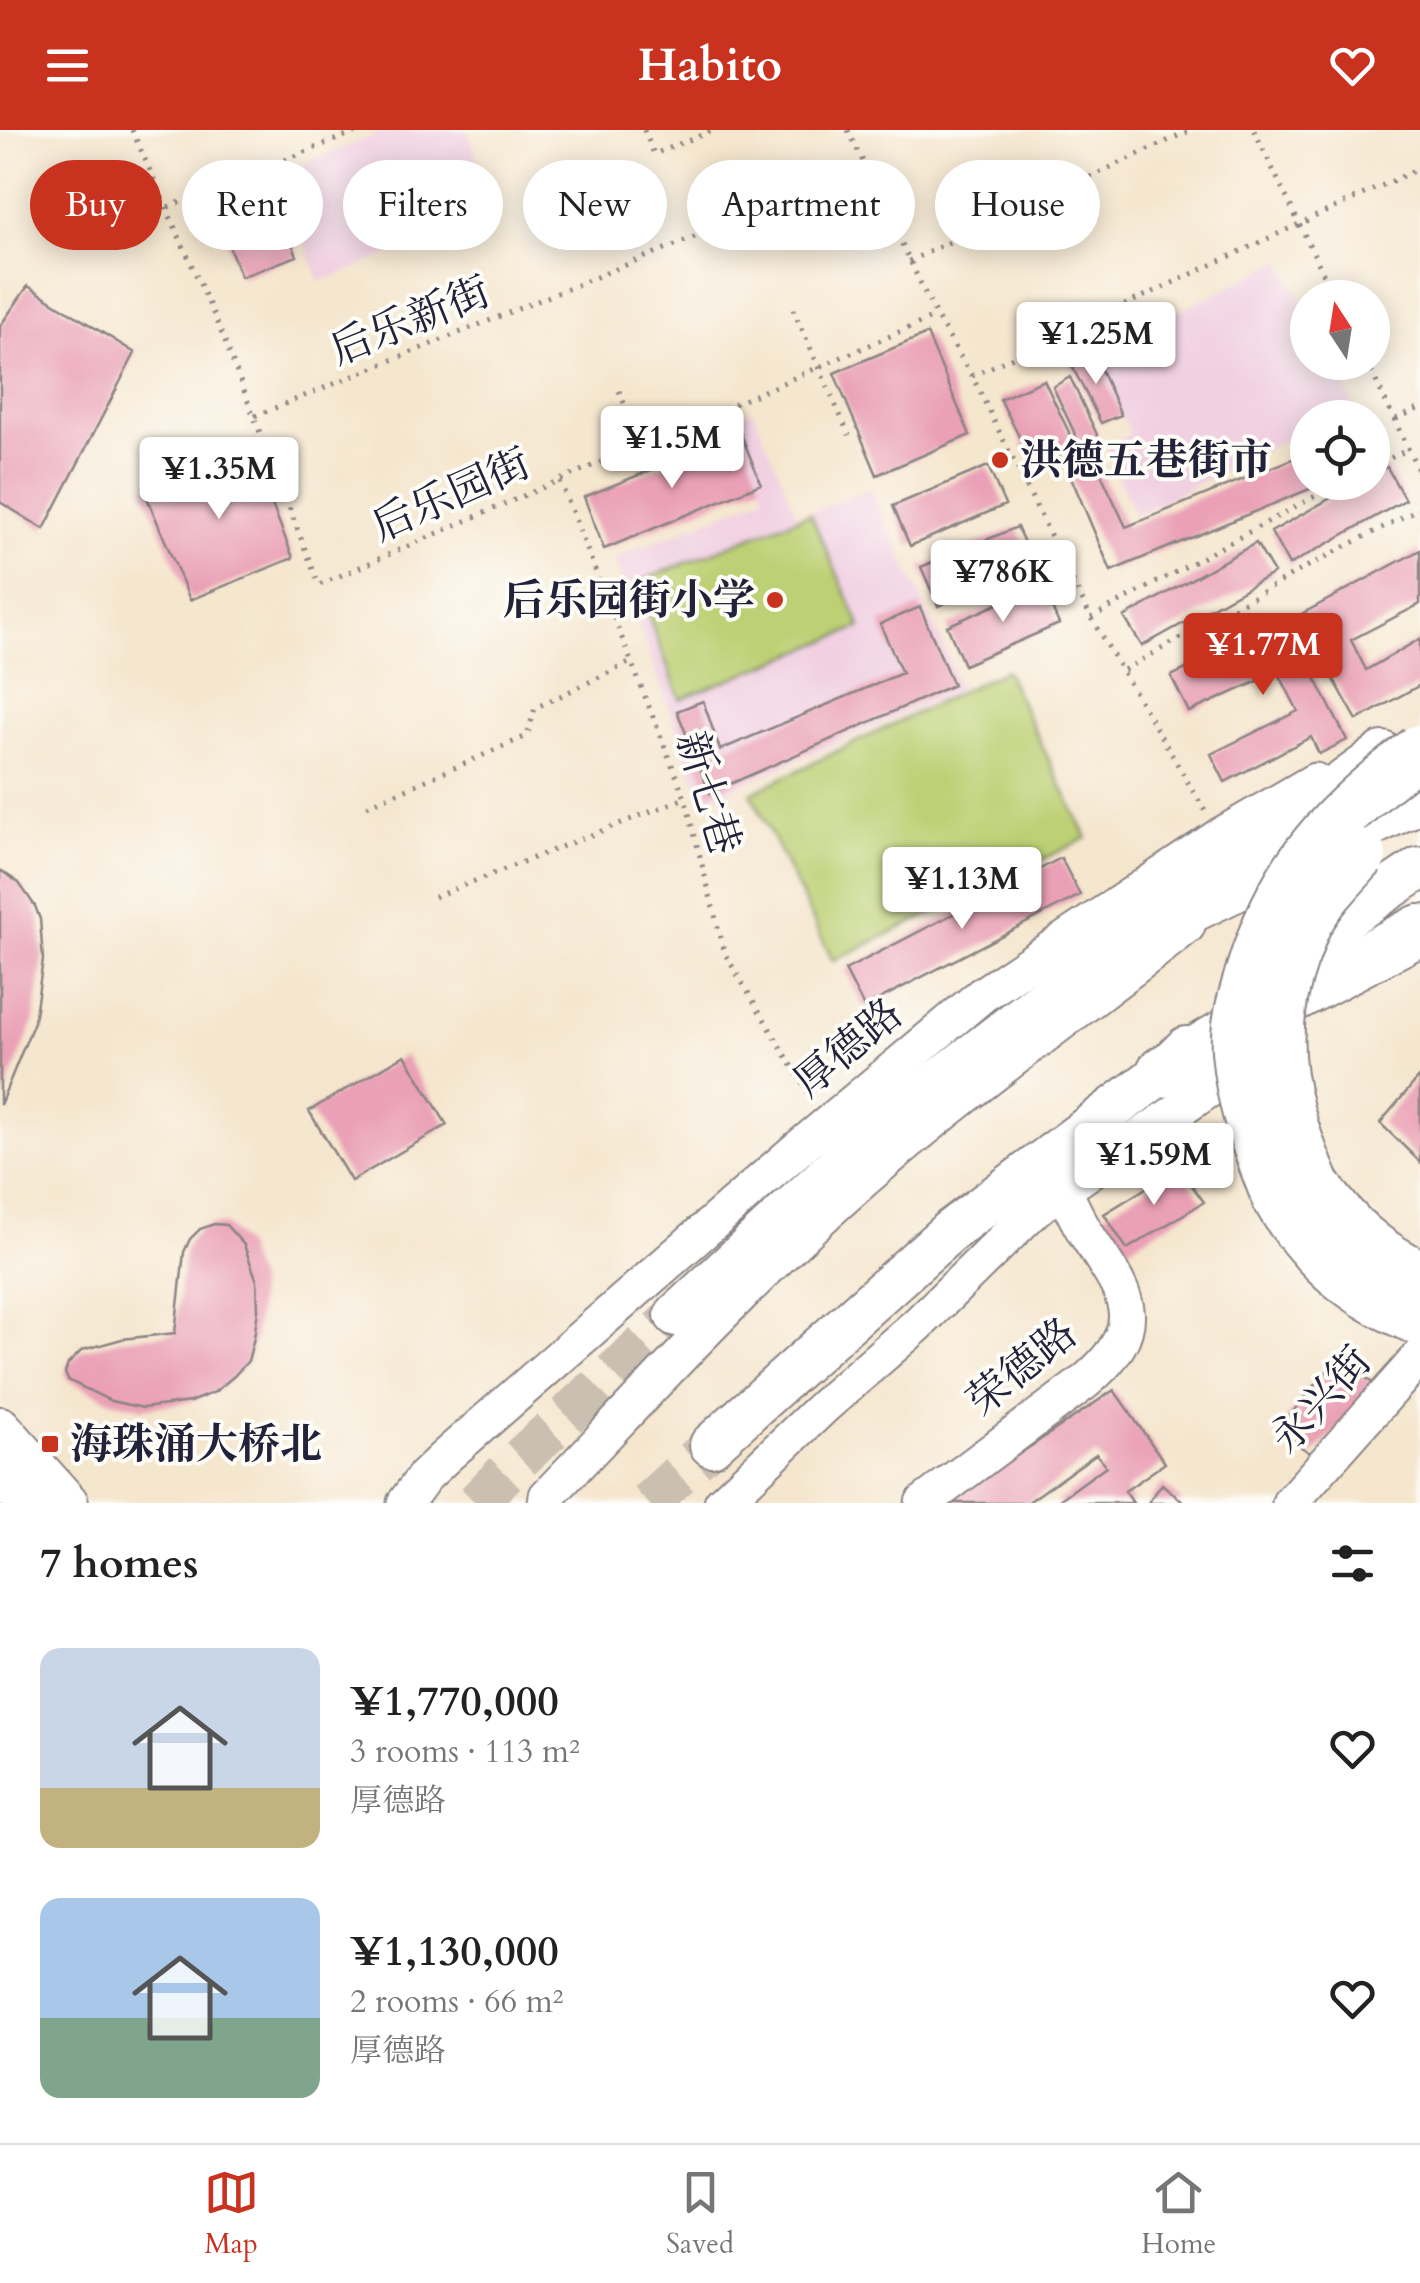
<!DOCTYPE html>
<meta charset="utf-8">
<style>
:root{--surface:#fff;--page:#f2f2f2;--text:#222;--muted:#767676;--line:#e0e0e0;--accent:#c8321e}
body{margin:0;font-family:Cardo,"Noto Serif SC",serif;background:var(--page);color:var(--text);height:100vh;display:flex;flex-direction:column;font-size:38px;white-space:nowrap}
*{box-sizing:border-box;margin:0}
p{font-size:32px;color:var(--muted)}
.icon{flex:none;width:55px;height:55px;fill:none;stroke:currentColor;stroke-width:2;stroke-linecap:round;stroke-linejoin:round}
.map{position:relative;height:1373px;overflow:hidden}
.details{display:flex;flex-direction:column;background:var(--surface);flex:1}
.details>*{flex:none}
.hud{position:absolute;left:30px;top:30px;width:1360px;height:90px;display:flex;gap:20px}
.needle{width:65px;rotate:348deg}
.buttons{position:absolute;left:1290px;top:150px;display:grid;gap:20px}
.buttons a{display:grid;place-items:center;width:100px;height:100px;border-radius:50%;background:var(--surface);box-shadow:0 5px 25px #0003;font-size:50px}
.price{position:absolute;translate:-50% -85px;padding:0 22px;border-radius:10px;background:#fff;color:#222;font-size:32px;line-height:65px;filter:drop-shadow(0 2px 5px #0008)}
.price::after{content:'';position:absolute;left:50%;top:60px;width:30px;height:22px;margin-left:-15px;background:inherit;clip-path:polygon(0 0,100% 0,50% 100%)}
.price.on{background:var(--accent);color:#fff}
ul{padding:0;list-style:none}
li{display:flex;align-items:center;gap:30px;height:250px;padding:0 40px}
li span{display:grid;place-items:center;flex:none;width:280px;height:200px;border-radius:20px;color:#555}
li>.icon{margin-inline-start:auto}
span .icon{width:120px;height:120px;fill:#fffc;stroke-width:1}
li b{font-size:42px}
h2{display:flex;justify-content:space-between;align-items:center;height:120px;padding:0 40px;font-size:42px}
.pill{padding:0 35px;border-radius:45px;background:var(--surface);box-shadow:0 5px 25px #0003;font-size:35px;line-height:90px}
.pill.on{background:var(--accent);color:#fff}
header{display:flex;justify-content:space-between;align-items:center;height:130px;padding:0 40px;background:var(--accent);color:#fff;font-size:45px;font-weight:700}
.tab-bar{display:flex;justify-content:space-around;align-items:center;height:140px;border-top:2px solid var(--line);background:var(--surface);font-size:28px;color:var(--muted)}
.tab-bar a{display:grid;justify-items:center;gap:5px}
.tab-bar .on{color:var(--accent)}
.map>svg:first-child{display:block}
.built{fill:#f1d0e2}
.green{fill:#bdd074;stroke:#707958;stroke-width:2.5}
.building{fill:#eaa0b6}
.lines{fill:none;stroke-linecap:round;stroke-linejoin:round}
.major-tunnel{stroke:#cbbfb1;stroke-width:42;stroke-dasharray:42 21;stroke-linecap:butt}
.minor-casing{stroke:#8c8484;stroke-width:39}
.major-casing{stroke:#8c8484;stroke-width:46}
.highway-casing{stroke:#8c8484;stroke-width:54}
.path{stroke:#8c8484;stroke-width:5;stroke-dasharray:2.5 8;stroke-linecap:butt}
.minor{stroke:#fff;stroke-width:35}
.major{stroke:#fff;stroke-width:42}
.highway{stroke:#fff;stroke-width:50}
.highway-bridge-casing{stroke:#8c8484;stroke-width:54;stroke-linecap:butt}
.highway-bridge{stroke:#fff;stroke-width:50}
.poi-dot{fill:#c8321e;stroke:#fdfcf7;stroke-width:4}
.labels{text-anchor:middle;dominant-baseline:central;stroke-width:8;stroke-linejoin:round;paint-order:stroke}
.street-label{font-size:42px;fill:#22223b;stroke:#fdfcf7}
.poi-label{font-size:42px;font-weight:bold;fill:#22223b;stroke:#fdfcf7;text-anchor:start}
</style>
<header><svg class="icon" aria-label="menu" viewBox="0 0 24 24"><path d="M4 6h16M4 12h16M4 18h16"/></svg>Habito<svg class="icon" aria-label="heart" viewBox="0 0 24 24"><path d="M12 20l-8-8c-3-5 5-10 8-4 3-6 11-1 8 4z"/></svg></header>
<div class="map">
<svg width="1420" height="1373" viewBox="0 0 1420 1373">
<rect width="100%" height="100%" fill="#fdfcf7"/>
<filter id="ink" filterUnits="userSpaceOnUse"><feTurbulence type="fractalNoise" baseFrequency=".01" numOctaves="2"/><feDisplacementMap in="SourceGraphic" scale="20" xChannelSelector="R" yChannelSelector="G"/><feConvolveMatrix kernelMatrix="1 2 1 2 8 2 1 2 1" color-interpolation-filters="sRGB"/></filter>
<filter id="wash" filterUnits="userSpaceOnUse"><feTurbulence type="fractalNoise" baseFrequency=".0048" numOctaves="4" result="noise"/><feDisplacementMap in="SourceGraphic" scale="40" xChannelSelector="R" yChannelSelector="G"/><feGaussianBlur stdDeviation="2.25" result="paint"/><feColorMatrix in="noise" values="0 0 0 0 0 0 0 0 0 0 0 0 0 0 0 0 0 1.4 0 .05"/><feComposite in="paint" operator="in"/></filter>
<g filter="url(#wash)">
<rect width="100%" height="100%" fill="#f5e6ce"/>
<path class="built" d="M389,0H466L500,80L320,152L277,44Z
M1282,131L1307,183L1308,232L1332,233L1354,276L1331,287L1308,288L1307,299L1135,385L1105,317L1130,304L1093,222Z
M753,280L798,387L870,359L941,510L960,559L704,671L614,429L765,366L734,288Z"/>
<path class="green" d="M810,383L861,497L680,569L636,453Z
M1005,540L1087,708L833,831L751,663Z"/>
<g id="blocks">
<path class="building" d="M272,61L297,126L241,147L216,83Z
M28,156L135,223L44,399L0,372V196Z
M927,204L970,305L877,345L834,243Z
M1093,222L1121,285L1101,293L1070,232Z
M1070,247L1100,311L1082,319L1053,257Z
M1044,250L1075,315L1036,340L1000,269Z
M741,304L761,354L604,419L584,367Z
M249,315L293,428L190,470L143,358Z
M1300,326L1312,358L1111,441L1068,340L1094,329L1126,397Z
M988,336L1005,375L910,416L893,376Z
M1387,337L1405,370L1289,435L1271,402L1359,352H1372V345Z
M1017,397L1034,435L938,476L921,437Z
M1256,413L1274,443L1142,516L1124,487Z
M1420,420V474L1351,510L1366,540L1420,509V555L1357,590L1298,486Z
M1042,455L1059,494L964,535L947,496Z
M920,477L953,555L710,663L677,581L703,571L720,620L902,543L880,494Z
M1286,491L1347,610L1319,624L1311,607L1225,652L1211,624L1298,581L1278,542L1189,582L1171,546Z
M1061,728L1080,765L864,877L845,840Z
M0,740L19,753L35,776L40,789L43,830L34,892L0,975Z
M405,925L447,995L351,1051L309,981Z
M1420,946V1032L1380,993Z
M1179,1038L1204,1072L1127,1119L1104,1084Z
M214,1094L226,1095L244,1115L257,1151L258,1180L254,1208L248,1231L234,1246L215,1262L190,1272L143,1278L111,1271L68,1250L65,1243L68,1234L82,1220L122,1209L175,1203L184,1122L190,1109L200,1099Z
M1340,1226L1377,1257L1313,1325L1277,1300Z
M1114,1260L1165,1333L1125,1361L1133,1373H1055L1106,1336L1096,1324L1027,1373H947Z
M1162,1354L1184,1373H1148Z"/>
</g>
</g>
<g filter="url(#ink)">
<use href="#blocks" fill-opacity="0" stroke="#8c8484" stroke-width="2.5"/>
<g class="lines">
<path class="major-tunnel" d="M476,1373L512,1336L676,1185
M648,1373L711,1315"/>
<defs>
<path id="minor" d="M405,1373L425,1346L445,1327L793,1023L982,865L1220,706L1315,651
M546,1373L547,1366C647,1262 745,1154 853,1059C959,965 1076,884 1187,796
M722,1373L824,1276L917,1195L1035,1079L1220,952L1250,980
M923,1373L1086,1251C1155,1192 1123,1162 1085,1102C1077,1089 1070,1074 1063,1059
M1290,1373L1420,1227"/>
<path id="major" d="M1291,824L1420,738
M676,1185L878,998L1085,838L1383,623
M0,1298L67,1373
M711,1315L950,1101L1162,942L1186,918
M0,1343L27,1373"/>
<path id="highway" d="M1129,807L1420,667
M1162,942L1267,880L1420,800
M1315,1055C1343,1095 1375,1125 1420,1145
M1277,1067C1312,1128 1355,1164 1420,1190"/>
</defs>
<use href="#minor" class="minor-casing"/>
<use href="#major" class="major-casing"/>
<use href="#highway" class="highway-casing"/>
<path class="path" d="M132,0L220,199L319,455L936,186
M644,0L654,24L714,0
M848,0L936,186L972,246L1091,488L1205,681
M1254,0L1335,168
M168,77L360,0
M909,131L1191,0
M793,179L849,305
M1367,232L1420,344
M972,246L1420,38
M619,261L641,313
M255,286L864,38
M1396,289L1420,278
M1372,337L1407,320
M560,351L685,668L725,824L811,967
M1091,488L1341,352
M1124,540L1310,435L1420,378
M367,676L527,606L535,578L631,532
M434,767L685,668"/>
<use href="#minor" class="minor"/>
<use href="#major" class="major"/>
<use href="#highway" class="highway"/>
<defs>
<path id="highway-bridge" d="M1315,1055C1282,979 1264,909 1293,828C1298,816 1301,803 1307,792C1321,767 1342,746 1361,725
M1277,1067C1258,1019 1241,973 1237,921C1235,893 1244,865 1252,839C1284,734 1336,684 1420,620"/>
</defs>
<use href="#highway-bridge" class="highway-bridge-casing"/>
<use href="#highway-bridge" class="highway-bridge"/>
</g>
</g>
<g class="poi-dot">
<circle cx="1000" cy="330" r="10"/>
<circle cx="775" cy="470" r="10"/>
<rect x="40" y="1304" width="20" height="20" rx="5"/>
</g>
<g class="labels">
<g class="street-label">
<text transform="translate(410 191) rotate(-22)">后乐新街</text>
<text transform="translate(451 365) rotate(-24)">后乐园街</text>
<text transform="translate(708 663) rotate(73)">新七巷</text>
<text transform="translate(848 918) rotate(-40)">厚德路</text>
<text transform="translate(1022 1237) rotate(-39)">荣德路</text>
<text transform="translate(1321 1270) rotate(-48)">永兴街</text>
</g>
<g class="poi-label">
<text x="1020" y="330">洪德五巷街市</text>
<text x="755" y="470" text-anchor="end">后乐园街小学</text>
<text x="70" y="1314">海珠涌大桥北</text>
</g>
</g>
</svg>
<div class="buttons">
<a><svg class="needle" viewBox="-14 -14 28 28"><path d="M0-13l5 13h-10z" fill="#e53935"/><path d="M0 13l5-13h-10z" fill="#767676"/></svg></a>
<a><svg class="icon" aria-label="locate" viewBox="0 0 24 24"><circle cx="12" cy="12" r="6"/><path d="M12 2v4M12 18v4M2 12h4M18 12h4"/></svg></a>
</div>
<b class="price" style="left:1096px;top:257px">¥1.25M</b>
<b class="price" style="left:672px;top:361px">¥1.5M</b>
<b class="price" style="left:219px;top:392px">¥1.35M</b>
<b class="price" style="left:1003px;top:495px">¥786K</b>
<b class="price on" style="left:1263px;top:568px">¥1.77M</b>
<b class="price" style="left:962px;top:802px">¥1.13M</b>
<b class="price" style="left:1154px;top:1078px">¥1.59M</b>
<div class="hud">
<a class="pill on">Buy</a>
<a class="pill">Rent</a>
<a class="pill">Filters</a>
<a class="pill">New</a>
<a class="pill">Apartment</a>
<a class="pill">House</a>
</div>
</div>
<section class="details">
<h2>7 homes<svg class="icon" aria-label="filters" viewBox="0 0 24 24"><path d="M4 7h16M4 17h16"/><circle cx="9" cy="7" r="2"/><circle cx="15" cy="17" r="2"/></svg></h2>
<ul>
<li><span style="background:linear-gradient(#c9d6e8 70%,#c2b280 0)"><svg class="icon" aria-label="home" viewBox="0 0 24 24"><path d="M3 11l9-7 9 7M6 9v11h12V9"/></svg></span><div><b>¥1,770,000</b><p>3 rooms · 113 m²</p><p>厚德路</p></div><svg class="icon" aria-label="heart" viewBox="0 0 24 24"><path d="M12 20l-8-8c-3-5 5-10 8-4 3-6 11-1 8 4z"/></svg></li>
<li><span style="background:linear-gradient(#a9c7e8 60%,#7fa58c 0)"><svg class="icon" aria-label="home" viewBox="0 0 24 24"><path d="M3 11l9-7 9 7M6 9v11h12V9"/></svg></span><div><b>¥1,130,000</b><p>2 rooms · 66 m²</p><p>厚德路</p></div><svg class="icon" aria-label="heart" viewBox="0 0 24 24"><path d="M12 20l-8-8c-3-5 5-10 8-4 3-6 11-1 8 4z"/></svg></li>
</ul>
</section>
<nav class="tab-bar">
<a class="on"><svg class="icon" aria-label="map" viewBox="0 0 24 24"><path d="M3 6l6-2 6 2 6-2v14l-6 2-6-2-6 2zM9 4v14M15 6v14"/></svg>Map</a>
<a><svg class="icon" aria-label="saved" viewBox="0 0 24 24"><path d="M7 4h10v16l-5-4-5 4z"/></svg>Saved</a>
<a><svg class="icon" aria-label="home" viewBox="0 0 24 24"><path d="M3 11l9-7 9 7M6 9v11h12V9"/></svg>Home</a>
</nav>
